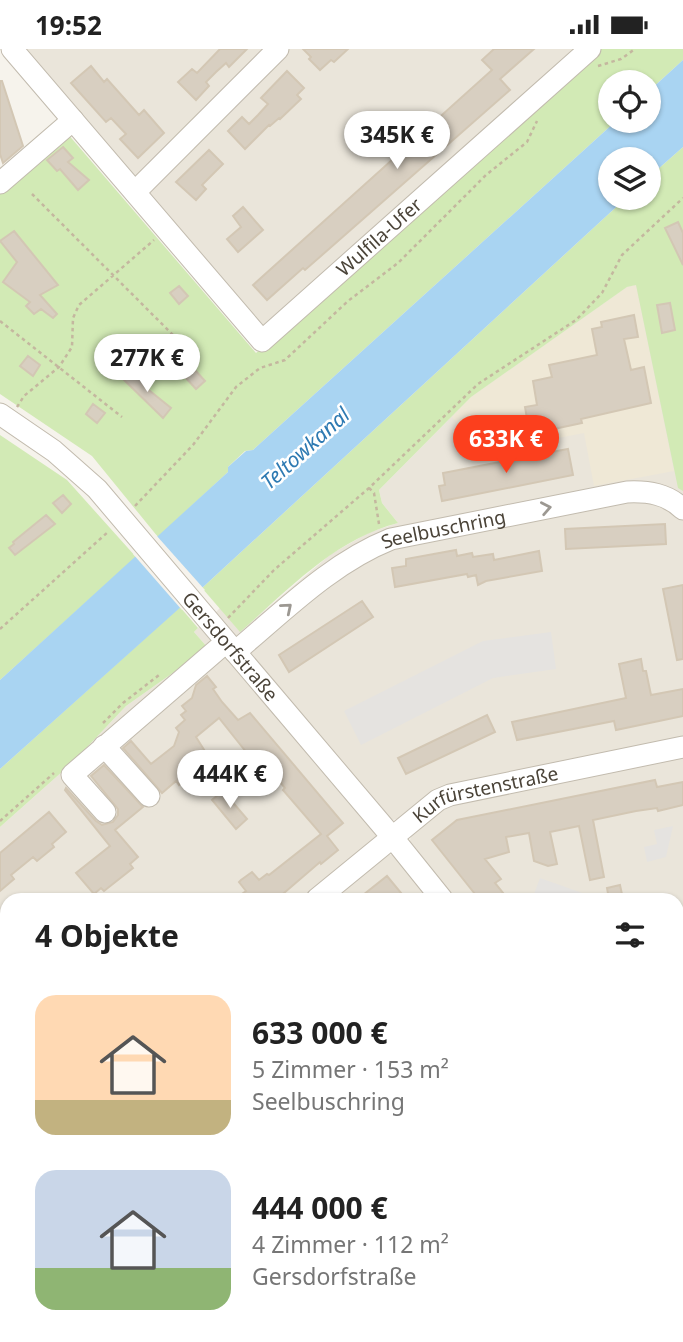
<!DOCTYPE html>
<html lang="de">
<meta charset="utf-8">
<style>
:root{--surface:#fff;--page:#f6f6f6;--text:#222;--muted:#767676;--accent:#fc3f1d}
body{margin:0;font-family:"Noto Sans",sans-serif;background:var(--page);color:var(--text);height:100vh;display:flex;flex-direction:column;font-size:26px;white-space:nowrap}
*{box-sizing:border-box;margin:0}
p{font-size:23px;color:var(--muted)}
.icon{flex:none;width:38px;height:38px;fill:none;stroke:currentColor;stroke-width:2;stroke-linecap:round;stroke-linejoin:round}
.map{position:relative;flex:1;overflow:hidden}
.details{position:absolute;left:0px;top:844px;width:684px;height:450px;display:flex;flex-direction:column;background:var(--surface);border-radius:21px 21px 0 0;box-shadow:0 2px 5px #0004}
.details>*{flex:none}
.fabs{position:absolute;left:598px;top:21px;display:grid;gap:14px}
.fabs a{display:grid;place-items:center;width:63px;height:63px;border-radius:50%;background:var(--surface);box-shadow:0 2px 5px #0004;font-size:35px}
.price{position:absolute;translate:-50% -60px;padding:0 16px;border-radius:24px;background:#fff;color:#222;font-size:23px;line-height:46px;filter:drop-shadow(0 2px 4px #0008)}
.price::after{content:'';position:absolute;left:50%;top:42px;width:21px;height:16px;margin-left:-10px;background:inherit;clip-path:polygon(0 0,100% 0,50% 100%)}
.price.selected{background:var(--accent);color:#fff}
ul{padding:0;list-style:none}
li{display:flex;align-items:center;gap:21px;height:175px;padding:0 35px}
li span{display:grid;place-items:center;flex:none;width:196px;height:140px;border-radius:21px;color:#555}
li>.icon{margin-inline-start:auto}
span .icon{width:84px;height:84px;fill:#fffc;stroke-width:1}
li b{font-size:30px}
h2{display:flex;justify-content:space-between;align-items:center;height:84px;padding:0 35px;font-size:30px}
.status{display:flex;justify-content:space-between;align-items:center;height:49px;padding:0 35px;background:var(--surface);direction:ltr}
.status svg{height:19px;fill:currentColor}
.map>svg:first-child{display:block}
.residential{fill:#eae5da}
.education{fill:#efe8d6}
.green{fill:#d2eab5}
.parking{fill:#e5e3e0}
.water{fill:#a9d4f2}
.pier{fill:#f6f3ec}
.building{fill:#d8cfc1;stroke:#d3c7b4;stroke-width:2}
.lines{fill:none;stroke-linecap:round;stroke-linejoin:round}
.minor-casing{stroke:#c2bbae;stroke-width:23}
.major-casing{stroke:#e6c16a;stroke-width:30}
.path{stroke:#c4b79f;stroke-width:2.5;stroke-dasharray:3.5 3.5;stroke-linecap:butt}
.minor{stroke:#fff;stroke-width:21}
.major{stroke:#ffe39c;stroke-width:28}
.oneway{stroke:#9c9892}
.labels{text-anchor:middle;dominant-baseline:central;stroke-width:5;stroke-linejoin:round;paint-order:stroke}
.street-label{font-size:19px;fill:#4b4439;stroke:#fff}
.water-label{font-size:21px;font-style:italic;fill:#2e7ab2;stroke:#fff}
</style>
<div class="status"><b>19:52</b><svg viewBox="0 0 49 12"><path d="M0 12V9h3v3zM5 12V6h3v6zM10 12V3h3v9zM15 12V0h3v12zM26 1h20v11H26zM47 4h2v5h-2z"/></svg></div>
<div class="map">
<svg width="683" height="1293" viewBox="0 0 683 1293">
<rect width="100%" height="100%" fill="#f6f3ec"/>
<path class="residential" d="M20,0H268L136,131Z
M286,0H582L266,279L261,278L147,147L148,139Z
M683,163V449L679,446L396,481L245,587L236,588L214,565L220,559L240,582L331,505L370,483L398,474L382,454L379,441L471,348L627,238L636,236Z
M646,449L683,469V689L393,771L388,768L251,606V600L336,527L387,498Z
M201,576L376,783L377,788L375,793L303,850H7V1090L0,1096V778L72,714L126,657L208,599L194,583Z
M683,707V1044L677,1045V850H454L410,792L411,786L446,757Z
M388,805L395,807L431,850H330Z
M683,1063V1137L677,1130V1064Z
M7,1112V1206L0,1203V1117Z
M677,1159L683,1166V1293H201L186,1286H677Z"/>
<path class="education" d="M636,236L674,422L594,437L584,384L484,403L452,368L471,348L627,238Z"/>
<path class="green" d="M599,0H683V11L649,42V33H611V72H616L253,401L245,402L228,418V423L158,488L92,407L0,345V140L67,84L256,304Z
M683,98V442L678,439L636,236L627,238L471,348L379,441L382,454L398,474C335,490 288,541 240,583L202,539L626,149H649V128Z
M0,386L67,431L136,508L0,631Z
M180,558L198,579L194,583L208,599L126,657L72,714L0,778V720Z
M0,1249L7,1252V1286H84L99,1293H0Z"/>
<path class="parking" d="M551,583L556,620L493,629L361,696L344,662L483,592Z
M673,777L666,808L647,813L644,798L657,795L654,781Z
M540,829L599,850H548L534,845Z"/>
<path class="water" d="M683,11V98L649,128V110H611V149H626L202,539L0,720V631L228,423V418L246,402L253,401L616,72H649V42Z"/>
<path class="pier" d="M156,486L205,541L182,561L133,505Z"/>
<path class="building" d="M220,0H247L229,18L226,14L216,23L206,33L209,37L196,51L178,33L192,20L197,24Z
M303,0H348L334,13L331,11L320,21L309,10L311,8Z
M494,0H534L500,30L510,41L305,221L303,219L267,251L253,236L492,21L482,11Z
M91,17L104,33L107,30L139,66L144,61L164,84L138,109L120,90L126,85L111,69L106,73L71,34Z
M287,22L304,39L297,46L301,50L280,70L279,69L270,77L269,76L245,100L228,82L242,68L249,75L258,66L268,55L261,49Z
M0,32H2L23,97L3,114L0,105Z
M63,98L73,109L68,113L89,131L78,141L60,120L57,122L47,111Z
M209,101L223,115L202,136L206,140L196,151L176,133Z
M243,158L263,181L238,203L227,190L241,178L233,167Z
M678,173L683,184V216L665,179Z
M14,182L58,236L40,246L57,265L53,269L41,260L34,265L26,257L30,253L3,233L17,213L0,192Z
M179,237L188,247L179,255L170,244Z
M670,254L675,281L662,284L657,256Z
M634,266L638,288L624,290L631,321L644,318L651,354L581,370L582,374L549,381L548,377L529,381L525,358L537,356L533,332L552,328L549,316L597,306L592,280L602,278L601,273Z
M165,293L176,306L167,314L156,301Z
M106,299L117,308L108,320L97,311Z
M28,307L40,316L33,327L20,317Z
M194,320L205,332L196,340L185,328Z
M129,324L135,329L138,325L148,335L145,338L171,359L163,369L123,330Z
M93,355L105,364L97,374L86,365Z
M568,400L573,426L442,452L439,437L445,436L443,424Z
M63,446L71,455L62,464L53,454Z
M46,466L55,475L15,506L9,499L14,495L13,493Z
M665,475L666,495L566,500L565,480Z
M456,501L457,507L472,504L473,508L493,505L494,511L539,502L542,522L486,532L478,536L476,526L468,528L467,525L395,538L392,519L406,517V510Z
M683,536V610L677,611L663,540Z
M362,552L373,568L289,623L279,606Z
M641,610L643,622H646L651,646L683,640V667L616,681L614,672L517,691L512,673L626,649L619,615Z
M207,627L216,638L213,640L222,653L238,671L250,664L343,774L327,787L338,801L321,815L320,813L277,850H235L246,842L239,833L241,831L252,823L259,831L267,825L269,826L321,785L283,741L285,739L262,711L257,714L251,709L219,669L196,688L208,707L196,717L198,720L179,736L176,732L162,744L123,699L131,692L151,715L174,697L179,683L176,679L185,671L181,666L186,662L182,657L192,649L196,636Z
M487,666L495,683L406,725L398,709Z
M104,716L143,758L115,781L138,808L130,815L133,819L104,842L101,839L94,845L76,824L110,797L65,741L66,739L96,772L102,776L113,773L118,766V760L91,727Z
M655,731L657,738L683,733V756L658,762L657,759L636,762L593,771L604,828L590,831L579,777L550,783L557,815L548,817L534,812L529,784L506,788L509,803L485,810L501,830L495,834L508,850H479L432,791L457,771Z
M223,742L247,770L236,780L212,751Z
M49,763L66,783L52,795L54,798L37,812L33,808L11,826L14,830L0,842V804Z
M387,827L406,850H358Z
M620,836L623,850H609L607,839Z"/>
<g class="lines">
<defs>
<g id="minor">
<path id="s1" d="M12,0L262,292L590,0"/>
<path d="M0,134L73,71"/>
<path d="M135,143L278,0"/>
<path id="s2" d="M0,365L54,402L97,440L393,789L442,850"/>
<path id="s3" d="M235,603C284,562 331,514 391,490L627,443C649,442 667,445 683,460"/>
<path d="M104,697L149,747"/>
<path d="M105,763L72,726L226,593"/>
<path id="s4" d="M317,850L438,751L450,746L683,698"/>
<path d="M677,1055H683"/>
<path d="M0,1108L7,1102"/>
<path d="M677,1145L683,1152"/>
</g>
<path id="major" d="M0,1217L7,1221
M153,1286L169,1293"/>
</defs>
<use href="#minor" class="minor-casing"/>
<use href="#major" class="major-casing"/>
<path class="path" d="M598,17L621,10L635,0
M32,145L197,310
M0,272L122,368
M17,358L24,347L59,318L72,298L73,269L79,256L154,191
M369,439L374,444L379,475
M135,457L193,396L236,338L260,319L285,311L348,252L398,214L486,126L527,93L537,72
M228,569L274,521L369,439L478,335L576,271L602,244L622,206L683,149
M0,580L109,482
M103,674L123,654L159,626
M0,772L54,724
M0,1264L7,1267
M49,1286L63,1293"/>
<use href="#minor" class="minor"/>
<use href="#major" class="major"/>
</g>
<defs><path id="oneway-chevron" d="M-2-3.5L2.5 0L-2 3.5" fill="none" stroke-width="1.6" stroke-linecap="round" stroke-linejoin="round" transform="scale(1.75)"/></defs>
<g class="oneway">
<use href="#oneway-chevron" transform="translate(546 459) rotate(-11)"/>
<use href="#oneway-chevron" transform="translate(287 559) rotate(-40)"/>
</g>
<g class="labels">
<g class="street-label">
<text stroke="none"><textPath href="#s1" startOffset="541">Wulfila-Ufer</textPath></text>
<text stroke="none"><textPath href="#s3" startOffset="247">Seelbuschring</textPath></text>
<text stroke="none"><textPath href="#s2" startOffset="329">Gersdorfstraße</textPath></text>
<text stroke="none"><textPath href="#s4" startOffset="203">Kurfürstenstraße</textPath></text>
</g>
<g class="water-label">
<text transform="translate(305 399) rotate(-42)">Teltowkanal</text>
</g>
</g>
</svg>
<div class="fabs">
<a><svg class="icon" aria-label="locate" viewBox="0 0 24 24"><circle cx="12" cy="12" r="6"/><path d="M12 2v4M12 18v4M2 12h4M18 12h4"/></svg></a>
<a><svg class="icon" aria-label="layers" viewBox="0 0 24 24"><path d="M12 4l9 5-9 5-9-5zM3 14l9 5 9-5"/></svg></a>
</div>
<b class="price" style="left:397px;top:122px">345K €</b>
<b class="price" style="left:147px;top:345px">277K €</b>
<b class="price selected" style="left:506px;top:426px">633K €</b>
<b class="price" style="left:230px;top:761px">444K €</b>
<section class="details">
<h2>4 Objekte<svg class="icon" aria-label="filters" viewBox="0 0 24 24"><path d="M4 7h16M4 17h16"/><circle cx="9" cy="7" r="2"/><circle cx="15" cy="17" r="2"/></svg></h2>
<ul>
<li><span style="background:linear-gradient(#ffd9b3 75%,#c2b280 0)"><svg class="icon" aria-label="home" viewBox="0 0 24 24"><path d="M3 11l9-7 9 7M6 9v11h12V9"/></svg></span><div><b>633 000 €</b><p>5 Zimmer · 153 m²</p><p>Seelbuschring</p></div></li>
<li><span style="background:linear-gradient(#c9d6e8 70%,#8fb573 0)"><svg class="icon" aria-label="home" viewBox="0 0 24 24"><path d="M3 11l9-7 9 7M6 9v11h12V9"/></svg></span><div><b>444 000 €</b><p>4 Zimmer · 112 m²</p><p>Gersdorfstraße</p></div></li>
</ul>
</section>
</div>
